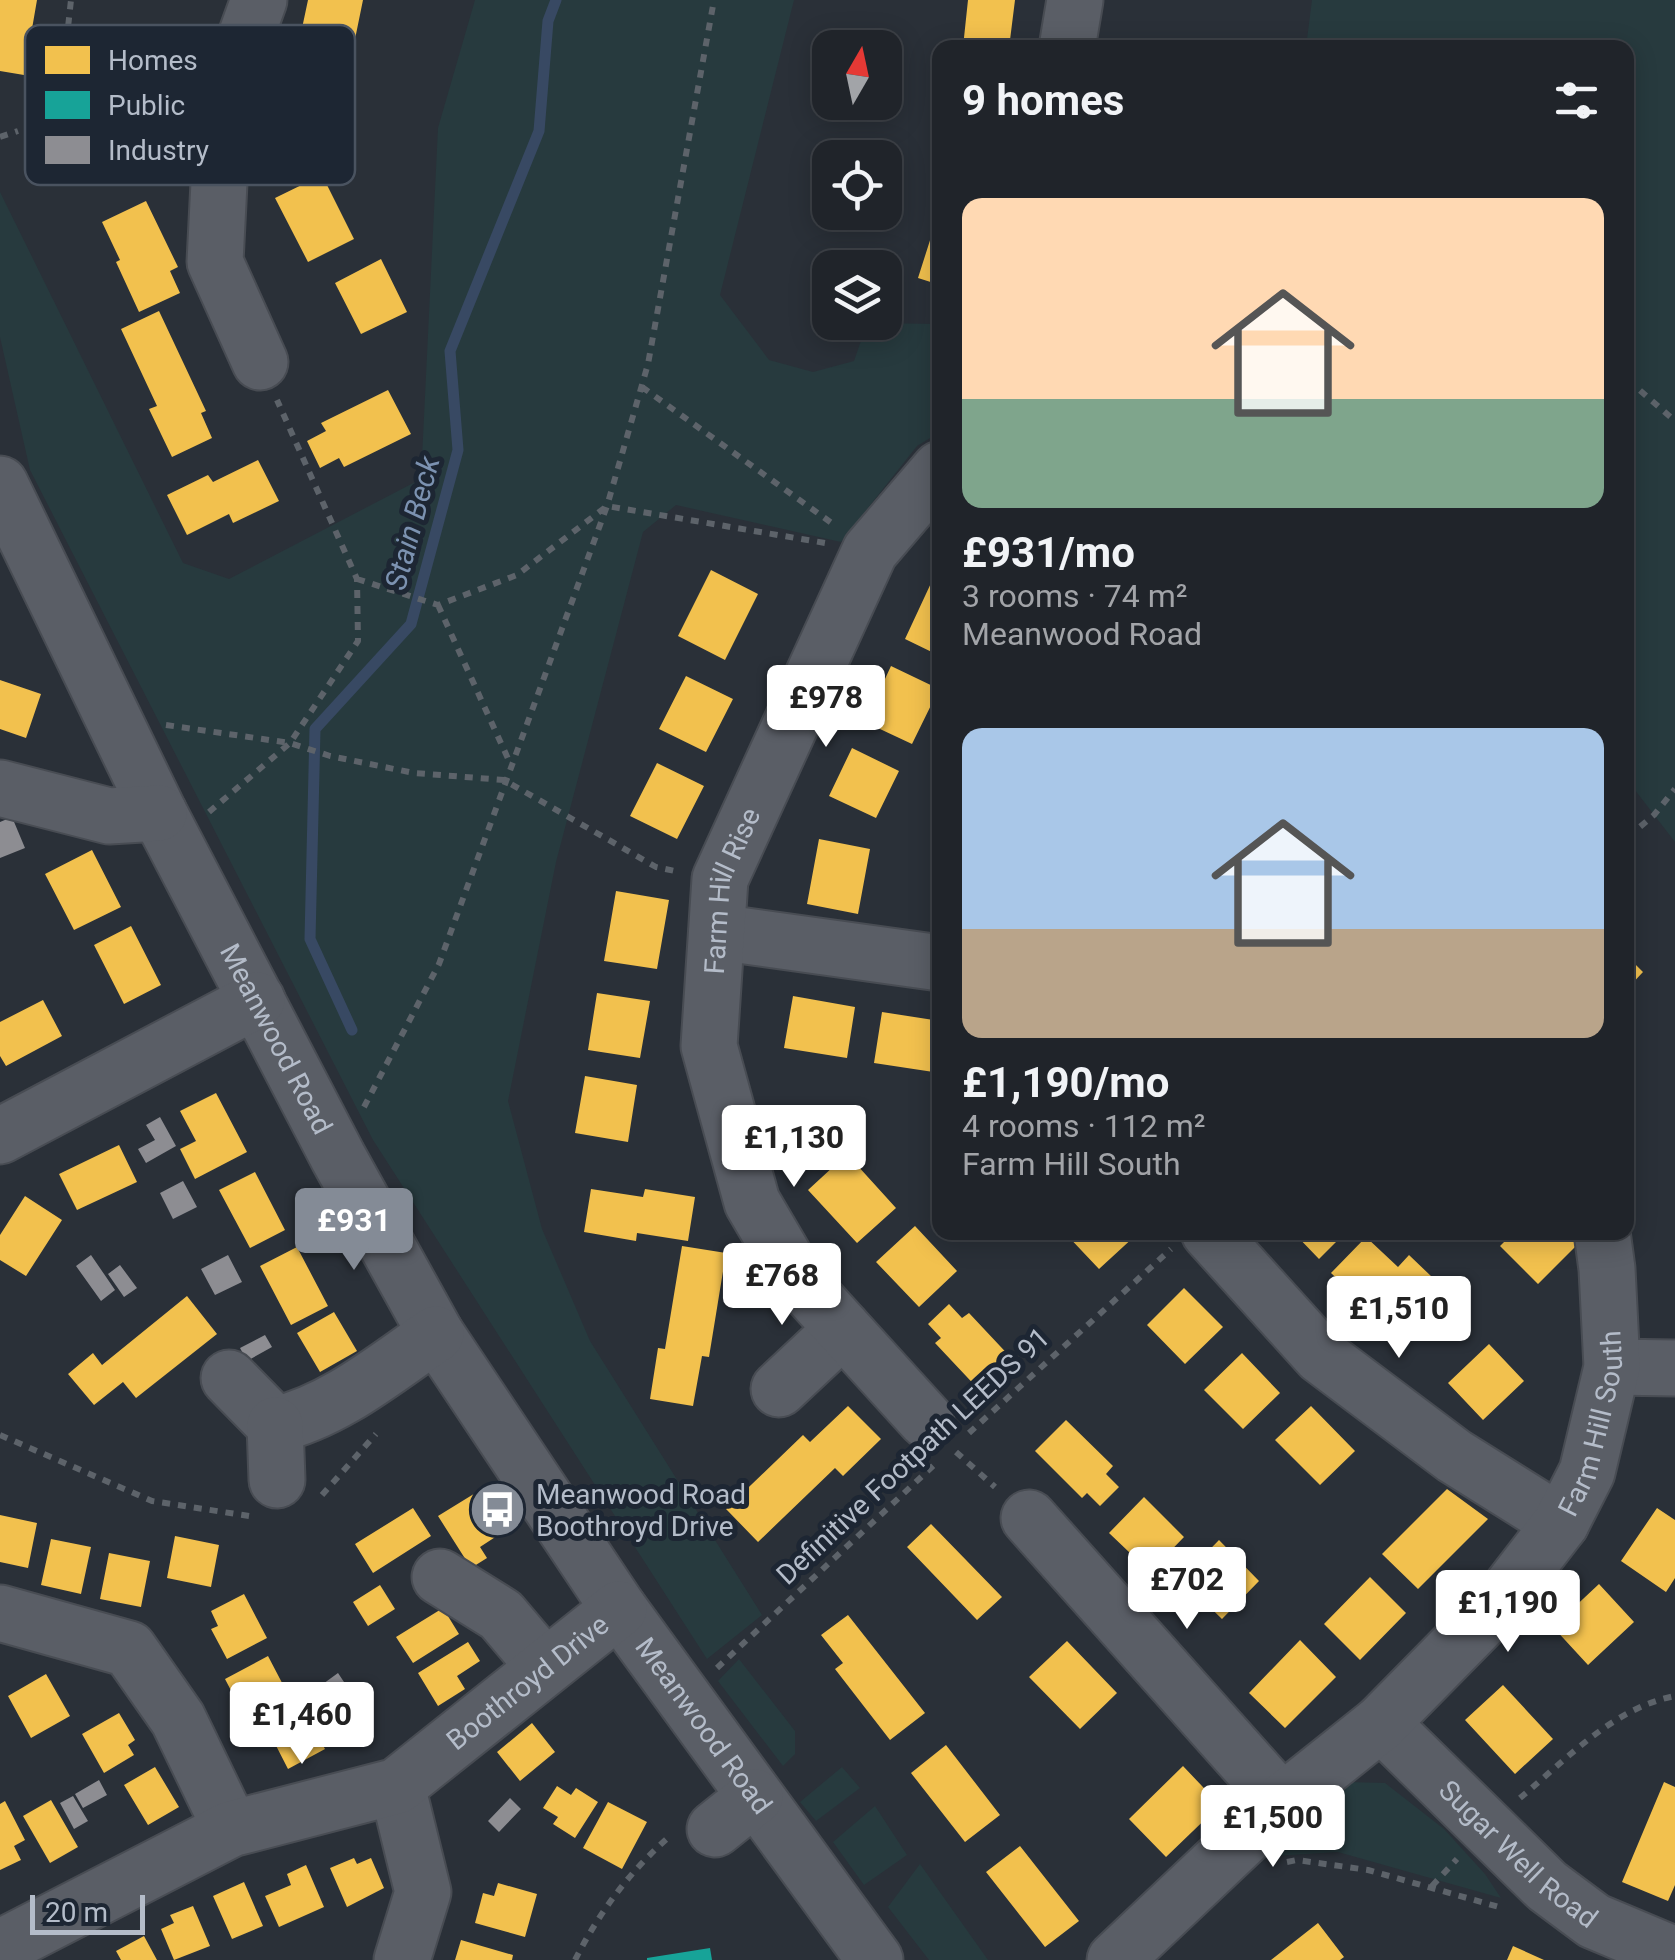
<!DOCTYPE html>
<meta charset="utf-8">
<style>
:root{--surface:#20242a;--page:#2d3036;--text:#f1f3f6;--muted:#a2a4a8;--line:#3d4147;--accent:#848b96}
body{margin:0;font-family:Roboto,sans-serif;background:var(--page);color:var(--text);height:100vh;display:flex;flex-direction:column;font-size:38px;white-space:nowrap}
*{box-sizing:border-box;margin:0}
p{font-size:32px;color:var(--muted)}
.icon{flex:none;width:55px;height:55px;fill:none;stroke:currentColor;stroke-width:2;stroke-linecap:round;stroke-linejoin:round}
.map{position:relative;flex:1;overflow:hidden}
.drawer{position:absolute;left:932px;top:40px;width:702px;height:1200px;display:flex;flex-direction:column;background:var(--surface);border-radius:20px;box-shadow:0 5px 25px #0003,0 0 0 2px var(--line)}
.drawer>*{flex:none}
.needle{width:65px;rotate:9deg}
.controls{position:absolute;left:812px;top:30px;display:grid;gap:20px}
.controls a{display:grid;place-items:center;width:90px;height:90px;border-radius:20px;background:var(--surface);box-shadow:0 5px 25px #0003,0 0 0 2px var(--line);font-size:50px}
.scale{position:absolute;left:30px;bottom:25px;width:115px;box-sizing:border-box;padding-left:10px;border:5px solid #b4bcc9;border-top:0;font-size:28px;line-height:35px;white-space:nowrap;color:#b4bcc9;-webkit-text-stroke:8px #1d2633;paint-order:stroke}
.price{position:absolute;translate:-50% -85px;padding:0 22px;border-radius:10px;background:#fff;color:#222;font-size:32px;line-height:65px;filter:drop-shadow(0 2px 5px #0008)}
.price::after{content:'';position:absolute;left:50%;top:60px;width:30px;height:22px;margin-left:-15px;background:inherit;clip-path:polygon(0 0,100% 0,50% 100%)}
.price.on{background:var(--accent);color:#fff}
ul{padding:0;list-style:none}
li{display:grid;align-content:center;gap:20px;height:530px;padding:0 30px}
li span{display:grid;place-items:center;height:310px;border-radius:20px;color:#555}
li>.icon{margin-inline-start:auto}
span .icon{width:180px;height:180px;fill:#fffc;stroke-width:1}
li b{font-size:42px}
h2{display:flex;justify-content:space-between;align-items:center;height:120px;padding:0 30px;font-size:42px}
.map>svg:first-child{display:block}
.green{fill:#273a3e}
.homes{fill:#f2c14e}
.public{fill:#17a398}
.industry{fill:#8d8d92}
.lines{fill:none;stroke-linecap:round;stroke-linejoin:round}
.stream{stroke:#384963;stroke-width:11}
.minor-casing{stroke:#484c53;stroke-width:59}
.path{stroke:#5d636a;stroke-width:6;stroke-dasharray:8 8;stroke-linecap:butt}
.minor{stroke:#5a5e66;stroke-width:55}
.labels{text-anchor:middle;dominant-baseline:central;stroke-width:10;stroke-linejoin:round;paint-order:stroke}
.street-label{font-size:28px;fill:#b4bcc9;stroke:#1d2633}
.poi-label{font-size:28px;fill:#b4bcc9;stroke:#1d2633;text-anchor:start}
.water-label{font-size:30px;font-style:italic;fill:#7c92b1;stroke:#1d2633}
.key{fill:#1d2633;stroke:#4a5360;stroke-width:2.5}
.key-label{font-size:28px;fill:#b4bcc9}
</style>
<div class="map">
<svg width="1675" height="1960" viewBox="0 0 1675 1960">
<rect width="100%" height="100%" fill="#2a3038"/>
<path class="green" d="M475,0H794L720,295L769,360L813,372L854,361L867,323L940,324V432L917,446L841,542L676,505L643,532L556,862L508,1101L542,1229L590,1341L762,1615L707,1659L373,1140L30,470L0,337V192L183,563L229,579L421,479L438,128Z
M1312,0H1675V842L1628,781V48L1306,47Z
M739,1659L795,1731V1754L783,1766L718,1681Z
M842,1767L860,1788L816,1821L800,1802Z
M1347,1782L1385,1783L1444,1829L1485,1874L1501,1898L1338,1852L1274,1856Z
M875,1806L907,1855L864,1885L833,1842Z
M920,1864L988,1960H929L888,1907Z"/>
<path class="homes" d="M0,0H37L24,75L0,71Z
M308,0H363L354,44L301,33Z
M968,0H1015L1009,48L963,47Z
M322,175L354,239L308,262L275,198Z
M146,201L178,267L170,271L180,293L139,312L116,262L120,260L102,222Z
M939,212H940V285L918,278Z
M381,259L407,312L361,334L335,283Z
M159,311L206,411L201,413L212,438L172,457L149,409L157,406L121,329Z
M388,390L411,434L344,467L339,458L320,468L307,441L326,431L321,423Z
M258,460L279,501L233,523L229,514L187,535L167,495L208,475L213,482Z
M711,570L758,594L725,660L678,636Z
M932,581L940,585V656L905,639Z
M891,666L939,689L912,744L865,722Z
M686,676L733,699L706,752L659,729Z
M0,680L41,694L26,738L0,729Z
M852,748L899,771L876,818L829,796Z
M657,763L704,786L677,839L630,816Z
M819,839L870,849L858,914L807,904Z
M92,850L121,907L74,930L45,874Z
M616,891L669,900L657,969L604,961Z
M131,926L161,985L124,1004L94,945Z
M1628,957L1643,972L1628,988Z
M597,993L650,1001L640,1058L588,1050Z
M793,996L855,1007L847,1058L784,1048Z
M43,1000L62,1036L6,1066L0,1056V1022Z
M882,1012L940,1021V1073L874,1063Z
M585,1076L637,1085L628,1142L575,1133Z
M216,1093L247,1152L195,1179L180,1149L196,1141L180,1111Z
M119,1145L137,1182L77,1210L59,1174Z
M847,1154L896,1208L857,1243L808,1190Z
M255,1172L285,1230L250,1248L219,1190Z
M591,1189L643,1197L645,1189L695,1197L688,1241L637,1233L636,1241L584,1232Z
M25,1196L62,1220L26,1276L0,1260V1235Z
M915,1226L957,1271L919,1307L876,1262Z
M1064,1232H1133L1136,1235L1099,1269Z
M1293,1232H1346L1319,1259Z
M1514,1232H1569L1579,1243L1538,1284L1500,1246Z
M1366,1237L1398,1267L1409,1255L1432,1277L1420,1289L1433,1301L1398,1337L1331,1273Z
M682,1246L726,1253L709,1357L702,1356L693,1406L650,1399L658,1348L665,1349Z
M297,1247L328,1306L291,1325L260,1266Z
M1184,1288L1223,1327L1185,1364L1147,1325Z
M187,1296L217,1334L136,1398L123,1382L94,1405L68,1374L93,1353L102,1365Z
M949,1304L962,1318L969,1313L1015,1362L982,1393L935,1343L941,1338L928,1324Z
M334,1312L357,1351L320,1372L297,1333Z
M1489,1344L1524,1381L1483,1420L1448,1383Z
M1242,1353L1280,1393L1243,1429L1204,1390Z
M848,1406L881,1439L843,1476L835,1468L758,1542L726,1509L803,1435L810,1442Z
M1311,1406L1355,1451L1320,1485L1275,1440Z
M1066,1420L1113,1466L1106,1474L1119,1487L1100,1506L1087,1493L1082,1498L1035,1451Z
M1447,1489L1488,1519L1418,1589L1382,1554Z
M477,1492L503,1532L480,1547L487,1558L471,1568L438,1516Z
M1144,1497L1184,1537L1150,1572L1109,1533Z
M413,1508L431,1536L373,1573L355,1544Z
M1657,1508L1675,1520V1578L1666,1592L1621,1561Z
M0,1515L37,1523L28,1568L0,1562Z
M931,1524L1002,1597L977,1620L907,1547Z
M175,1536L219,1545L211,1587L167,1578Z
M51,1539L91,1547L81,1594L41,1585Z
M1219,1540L1259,1581L1222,1619L1181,1579Z
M109,1553L150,1561L141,1607L100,1599Z
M1370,1577L1406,1613L1360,1660L1324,1624Z
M1599,1584L1634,1622L1588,1665L1553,1627Z
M380,1585L395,1609L368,1626L353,1602Z
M244,1594L267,1638L227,1659L211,1629L218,1626L211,1611Z
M443,1608L459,1634L413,1663L396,1637Z
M848,1615L925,1713L890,1740L835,1669L843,1663L821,1635Z
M1300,1640L1336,1677L1285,1728L1249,1693Z
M1067,1641L1117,1693L1080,1729L1029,1677Z
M468,1642L480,1661L457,1676L465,1689L438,1706L418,1673Z
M268,1656L291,1700L248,1723L225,1679Z
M46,1674L70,1716L31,1738L8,1696Z
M1503,1685L1553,1739L1515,1774L1465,1720Z
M305,1712L325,1749L288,1769L268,1730Z
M119,1713L135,1740L128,1745L134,1755L104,1773L82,1734Z
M532,1723L555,1752L520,1781L497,1752Z
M946,1745L1000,1815L965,1842L911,1773Z
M1183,1766L1220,1805L1166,1857L1129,1819Z
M155,1767L179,1807L148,1825L124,1785Z
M1664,1782L1675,1787V1885L1668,1901L1622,1882Z
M557,1786L571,1795L576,1788L598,1802L575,1838L553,1824L558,1817L543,1808Z
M51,1800L78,1847L50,1863L23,1816Z
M5,1801L25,1840L14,1846L21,1860L0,1870V1804Z
M608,1802L647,1822L622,1869L583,1848Z
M1020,1846L1079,1921L1045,1947L986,1872Z
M354,1858L357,1864L371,1858L384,1888L347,1907L330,1868Z
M306,1865L324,1907L279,1927L265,1896L291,1885L287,1874Z
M244,1882L263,1926L232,1939L213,1896Z
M498,1883L537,1894L525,1937L475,1923L483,1893L494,1896Z
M193,1906L210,1946L174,1960L161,1929L174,1923L170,1915Z
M1318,1923L1344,1957L1340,1960H1271Z
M144,1936L157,1960H121L116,1951Z
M461,1940L513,1955L512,1960H455Z
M1513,1946L1544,1960H1507Z"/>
<path class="public" d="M710,1948L712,1960H647V1958Z"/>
<path class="industry" d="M12,817L25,848L0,858V822Z
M160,1117L176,1146L146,1163L138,1149L155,1140L146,1125Z
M183,1181L197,1207L173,1219L160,1193Z
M91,1255L115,1290L101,1301L76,1266Z
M228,1255L242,1282L215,1295L201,1269Z
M120,1265L137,1288L124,1297L108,1274Z
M265,1335L272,1347L247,1361L240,1348Z
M338,1673L348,1688L325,1703L316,1689Z
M99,1780L107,1795L83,1808L75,1794Z
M73,1796L88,1821L74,1829L60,1803Z
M510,1798L521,1809L499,1832L488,1821Z"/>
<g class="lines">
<path class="stream" d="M352,1030L310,939L315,729L411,624L458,450L450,351L539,131L548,21L556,0"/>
<defs>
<g id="minor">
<path d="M259,0L246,36L221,143L215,262L260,362"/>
<path d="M1067,48L1075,0"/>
<path d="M58,119L221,143"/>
<path id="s1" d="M0,484L159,813L338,1157L436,1334L619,1609L875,1960"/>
<path d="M0,788L109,816L159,813"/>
<path d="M717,932L940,963"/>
<path d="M0,1136L257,1000"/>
<path d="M1209,1232L1321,1356L1454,1456L1561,1523"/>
<path d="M1612,1367L1675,1368"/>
<path d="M229,1378L275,1425C335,1411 385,1369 436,1334"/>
<path d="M779,1389L843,1329"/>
<path id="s2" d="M926,1420L796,1277L752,1202L709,1046L720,879L870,551L940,469"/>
<path d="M275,1425L277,1480"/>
<path d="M1029,1518L1282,1802"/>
<path d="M440,1577L501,1615L545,1667"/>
<path d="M0,1613L129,1649L178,1719L231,1829"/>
<path id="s3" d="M1381,1723L1547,1886L1594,1921L1675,1955"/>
<path d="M397,1786L423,1892L402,1960"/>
<path d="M715,1829L755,1797"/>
<path id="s4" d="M0,1948L231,1829L397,1786L619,1609"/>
<path id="s5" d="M1115,1960L1282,1802L1381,1723L1500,1602L1561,1523L1587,1472L1612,1367L1607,1269L1602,1232"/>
</g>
</defs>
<use href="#minor" class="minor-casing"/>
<path class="path" d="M63,73L71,0
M0,137L18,131
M1628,380L1675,421
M642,387L833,524
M357,579L438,605L517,575L607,506L825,543
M438,605L510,763
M166,725L290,743L330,756L414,773L504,780L656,867L675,871
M209,812L290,743L358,641L357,579L277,400
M1628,837L1654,815L1675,789
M364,1107L439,964L607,506L648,364L714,0
M969,1433L1171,1249
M0,1435L152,1501L249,1516
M956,1452L995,1487
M322,1495L376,1434
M717,1668L934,1465
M1520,1798C1567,1759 1613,1708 1675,1696
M1287,1862L1297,1860L1368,1870L1499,1907
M1432,1886L1457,1859
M575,1960C600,1911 630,1871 671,1835"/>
<use href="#minor" class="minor"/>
</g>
<defs>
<symbol id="bus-disc" viewBox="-11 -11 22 22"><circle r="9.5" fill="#848b96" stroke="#1d2633"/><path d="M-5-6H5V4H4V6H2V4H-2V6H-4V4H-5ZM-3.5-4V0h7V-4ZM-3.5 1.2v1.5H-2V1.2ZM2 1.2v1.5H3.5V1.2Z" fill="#fff"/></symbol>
</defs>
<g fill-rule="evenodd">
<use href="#bus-disc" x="466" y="1478" width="63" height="63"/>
</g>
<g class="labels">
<g class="street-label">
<text stroke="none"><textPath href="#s2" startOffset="600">Farm Hill Rise</textPath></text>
<text stroke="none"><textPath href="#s1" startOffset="620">Meanwood Road</textPath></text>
<text stroke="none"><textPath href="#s5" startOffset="732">Farm Hill South</textPath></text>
<text transform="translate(913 1456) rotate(-43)">Definitive Footpath LEEDS 91</text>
<text stroke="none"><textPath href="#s4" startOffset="598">Boothroyd Drive</textPath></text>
<text stroke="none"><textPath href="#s1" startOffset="1430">Meanwood Road</textPath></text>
<text stroke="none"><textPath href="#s3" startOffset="190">Sugar Well Road</textPath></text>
</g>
<g class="poi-label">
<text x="536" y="1494">Meanwood Road<tspan x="536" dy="32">Boothroyd Drive</tspan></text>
</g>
<g class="water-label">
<text transform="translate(412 523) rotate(-75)">Stain Beck</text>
</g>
</g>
<rect x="25" y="25" width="330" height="160" rx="15" class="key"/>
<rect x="45" y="46" width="45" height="28" fill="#f2c14e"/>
<rect x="45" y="91" width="45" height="28" fill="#17a398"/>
<rect x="45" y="136" width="45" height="28" fill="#8d8d92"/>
<g class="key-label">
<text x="108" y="70">Homes</text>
<text x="108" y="115">Public</text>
<text x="108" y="160">Industry</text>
</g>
</svg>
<div class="controls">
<a><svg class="needle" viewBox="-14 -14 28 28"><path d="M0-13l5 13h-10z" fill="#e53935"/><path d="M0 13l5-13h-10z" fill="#a2a4a8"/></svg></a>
<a><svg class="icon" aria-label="locate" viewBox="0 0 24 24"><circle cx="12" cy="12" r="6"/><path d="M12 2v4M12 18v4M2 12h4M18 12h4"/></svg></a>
<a><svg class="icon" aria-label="layers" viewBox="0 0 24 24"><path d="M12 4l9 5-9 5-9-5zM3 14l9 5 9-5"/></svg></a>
</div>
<div class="scale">20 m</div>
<b class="price" style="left:826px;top:750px">£978</b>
<b class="price" style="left:794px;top:1190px">£1,130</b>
<b class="price on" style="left:354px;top:1273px">£931</b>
<b class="price" style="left:782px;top:1328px">£768</b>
<b class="price" style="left:1399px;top:1361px">£1,510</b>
<b class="price" style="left:1187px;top:1632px">£702</b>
<b class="price" style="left:1508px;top:1655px">£1,190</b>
<b class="price" style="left:302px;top:1767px">£1,460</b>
<b class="price" style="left:1273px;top:1870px">£1,500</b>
<section class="drawer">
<h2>9 homes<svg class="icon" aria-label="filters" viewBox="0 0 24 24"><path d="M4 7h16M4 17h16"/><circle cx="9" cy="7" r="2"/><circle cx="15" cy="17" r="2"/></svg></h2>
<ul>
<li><span style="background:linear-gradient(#ffd9b3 65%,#7fa58c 0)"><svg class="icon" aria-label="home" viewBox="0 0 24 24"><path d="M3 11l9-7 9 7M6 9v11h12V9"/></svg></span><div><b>£931/mo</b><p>3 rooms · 74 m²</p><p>Meanwood Road</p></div></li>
<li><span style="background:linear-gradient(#a9c7e8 65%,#b9a48a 0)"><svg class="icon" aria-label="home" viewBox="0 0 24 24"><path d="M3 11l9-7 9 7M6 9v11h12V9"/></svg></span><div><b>£1,190/mo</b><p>4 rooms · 112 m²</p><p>Farm Hill South</p></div></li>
</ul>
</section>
</div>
